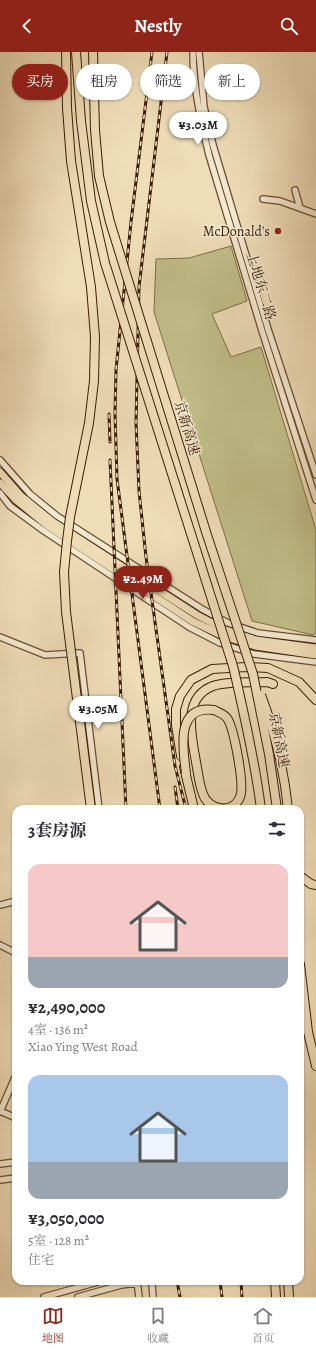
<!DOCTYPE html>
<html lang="zh">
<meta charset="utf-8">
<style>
:root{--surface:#fff;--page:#f2f2f3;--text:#2b2b33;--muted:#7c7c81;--line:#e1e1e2;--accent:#8f2418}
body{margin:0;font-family:Alegreya,"Noto Serif SC",serif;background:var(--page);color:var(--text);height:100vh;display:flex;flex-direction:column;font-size:15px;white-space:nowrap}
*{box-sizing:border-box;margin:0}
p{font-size:13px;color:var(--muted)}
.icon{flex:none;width:22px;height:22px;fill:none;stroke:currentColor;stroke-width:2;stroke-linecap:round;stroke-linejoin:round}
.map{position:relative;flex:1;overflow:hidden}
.drawer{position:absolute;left:12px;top:753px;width:292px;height:480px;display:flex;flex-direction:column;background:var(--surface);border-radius:12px;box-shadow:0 1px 3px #0004}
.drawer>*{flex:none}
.top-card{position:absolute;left:12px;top:12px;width:292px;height:36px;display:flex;gap:8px}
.price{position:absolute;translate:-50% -34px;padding:0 9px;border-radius:14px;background:#fff;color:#222;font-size:13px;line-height:26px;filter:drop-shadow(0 1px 2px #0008)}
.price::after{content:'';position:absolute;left:50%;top:24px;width:12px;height:9px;margin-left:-6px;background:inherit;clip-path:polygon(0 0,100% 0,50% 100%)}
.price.selected{background:var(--accent);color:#fff}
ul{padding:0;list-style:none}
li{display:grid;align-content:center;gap:8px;height:212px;padding:0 16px}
li span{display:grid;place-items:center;height:124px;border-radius:12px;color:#555}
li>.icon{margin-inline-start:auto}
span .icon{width:72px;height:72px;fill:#fffc;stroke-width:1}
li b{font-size:17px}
h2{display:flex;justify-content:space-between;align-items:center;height:48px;padding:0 16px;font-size:17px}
.tag{padding:0 14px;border-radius:18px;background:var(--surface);box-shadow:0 1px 3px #0004;font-size:14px;line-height:36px}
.tag.selected{background:var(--accent);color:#fff}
header{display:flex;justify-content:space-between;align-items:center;height:52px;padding:0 16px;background:var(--accent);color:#fff;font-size:18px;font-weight:700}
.menu{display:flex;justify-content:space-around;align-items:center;height:56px;border-top:1px solid var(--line);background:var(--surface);font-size:11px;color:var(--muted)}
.menu a{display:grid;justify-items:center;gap:2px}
.menu .selected{color:var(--accent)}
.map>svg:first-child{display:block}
.green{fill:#c1be89;stroke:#7e6e46}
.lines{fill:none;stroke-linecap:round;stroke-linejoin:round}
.minor-casing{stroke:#674d30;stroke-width:8}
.major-casing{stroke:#3a1d03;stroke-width:9}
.highway-casing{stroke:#3a1d03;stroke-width:10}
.minor{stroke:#f5e9d1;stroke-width:5.5}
.major{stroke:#efddb8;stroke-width:7}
.highway{stroke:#efddb8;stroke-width:8}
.rail-casing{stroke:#3a1d03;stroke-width:3}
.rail{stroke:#f5e9d1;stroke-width:1.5;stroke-dasharray:4.5;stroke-linecap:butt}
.highway-bridge-casing{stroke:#3a1d03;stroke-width:10;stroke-linecap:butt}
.highway-bridge{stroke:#efddb8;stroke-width:8}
.poi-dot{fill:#8f2418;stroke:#f5e9d1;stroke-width:1.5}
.labels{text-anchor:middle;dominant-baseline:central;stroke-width:3;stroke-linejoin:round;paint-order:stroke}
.poi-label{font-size:14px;fill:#3a1d03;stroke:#f5e9d1;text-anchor:end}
.street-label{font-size:14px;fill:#3a1d03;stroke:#f5e9d1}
</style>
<header><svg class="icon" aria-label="back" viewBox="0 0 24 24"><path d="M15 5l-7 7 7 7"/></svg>Nestly<svg class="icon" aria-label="search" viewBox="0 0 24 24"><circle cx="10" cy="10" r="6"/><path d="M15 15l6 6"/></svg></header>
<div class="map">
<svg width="316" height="1245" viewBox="0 0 316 1245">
<rect width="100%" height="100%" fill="#efddb8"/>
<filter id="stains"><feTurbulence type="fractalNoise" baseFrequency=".005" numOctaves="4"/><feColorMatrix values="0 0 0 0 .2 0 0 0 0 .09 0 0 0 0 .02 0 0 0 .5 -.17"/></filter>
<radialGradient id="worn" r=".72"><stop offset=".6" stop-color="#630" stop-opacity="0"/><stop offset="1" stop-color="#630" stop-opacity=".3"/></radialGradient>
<path class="green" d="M231,194L247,249L212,262L231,305L261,295L316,478V581L313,583L252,569L154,260L156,207L189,206Z"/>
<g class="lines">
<defs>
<path id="minor" d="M193,0C193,34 201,70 209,103L262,279L316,448
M199,0L204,55L213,93L268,277L316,423
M295,138L300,156
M263,147L280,149L316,162
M0,408L30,442L57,464L202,557L228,571L258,581L316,588
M0,441L10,454L44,479L189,575L220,591L254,602L316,610
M0,585L45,603L80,601L99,757
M0,853L16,849
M0,893L16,901
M0,1059L16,1066
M0,1060L16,1023
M0,1112L16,1110
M0,1128L16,1126
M137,1229L139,1245
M149,1229L152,1232L153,1245
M44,1245L101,1229
M78,1245L121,1233L138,1231"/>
<path id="major" d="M0,420L21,444L53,470L197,563L226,578L256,588L316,596
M0,431L16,448L48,474L192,569L223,584L255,594L316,603"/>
<path id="highway" d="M214,658C218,660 224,662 227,666C234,676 245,734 240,745C233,763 208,758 203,742C199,732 198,720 196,710C192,685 181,646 213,634C228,629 251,631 267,630L273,632
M181,704L176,673V657L180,644L191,628L212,617L246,615L268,616L299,630L316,648
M184,715L194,757
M300,824L311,832L316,833
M300,912L308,980L316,1014
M275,1229L276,1245
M288,1229L289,1245"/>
</defs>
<use href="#minor" class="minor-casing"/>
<use href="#major" class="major-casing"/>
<use href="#highway" class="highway-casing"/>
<use href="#minor" class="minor"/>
<use href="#major" class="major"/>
<use href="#highway" class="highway"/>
<defs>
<path id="rail" d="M152,0L131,170L116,318L115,362L117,427L160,757
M167,0L139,235L136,371L139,439L146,505L175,714L186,757
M109,362L110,390
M110,408L126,757
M175,735L178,757
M177,1229L180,1245
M220,1229L222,1245
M241,1229L242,1245"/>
</defs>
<use href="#rail" class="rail-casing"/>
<use href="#rail" class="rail"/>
<defs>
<path id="highway-bridge" d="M66,0L67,56L71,109L91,235L95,285L94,329L89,371L70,465L67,489L64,520L66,560L91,757
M76,0L81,69L91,149L105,211L233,614C244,661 255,709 261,757
M93,0L95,78L99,124L110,170L207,483L253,622L269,702L277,757
M261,643C275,680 284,718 288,757
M186,721C183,697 175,653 214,658"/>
</defs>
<use href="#highway-bridge" class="highway-bridge-casing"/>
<use href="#highway-bridge" class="highway-bridge"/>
</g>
<circle class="poi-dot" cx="278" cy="179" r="4"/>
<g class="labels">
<g class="poi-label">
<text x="270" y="179">McDonald's</text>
</g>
<g class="street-label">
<text transform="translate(261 234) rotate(73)">上地东二路</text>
<text transform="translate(187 376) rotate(73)">京新高速</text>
<text transform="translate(279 688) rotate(79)">京新高速</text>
</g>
</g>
<rect width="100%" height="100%" filter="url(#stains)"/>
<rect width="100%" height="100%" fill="url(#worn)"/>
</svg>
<b class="price" style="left:198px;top:94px">¥3.03M</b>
<b class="price selected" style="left:143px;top:548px">¥2.49M</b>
<b class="price" style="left:98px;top:678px">¥3.05M</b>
<div class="top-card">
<a class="tag selected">买房</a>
<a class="tag">租房</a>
<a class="tag">筛选</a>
<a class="tag">新上</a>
</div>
<section class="drawer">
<h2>3套房源<svg class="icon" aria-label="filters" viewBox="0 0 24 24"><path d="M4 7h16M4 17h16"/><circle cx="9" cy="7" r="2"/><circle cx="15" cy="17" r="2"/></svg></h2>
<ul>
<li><span style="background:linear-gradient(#f6c9c9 75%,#9aa5b1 0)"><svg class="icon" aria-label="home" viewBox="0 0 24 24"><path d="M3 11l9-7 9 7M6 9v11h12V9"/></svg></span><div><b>¥2,490,000</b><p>4室 · 136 m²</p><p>Xiao Ying West Road</p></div></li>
<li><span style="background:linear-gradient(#a9c7e8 70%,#9aa5b1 0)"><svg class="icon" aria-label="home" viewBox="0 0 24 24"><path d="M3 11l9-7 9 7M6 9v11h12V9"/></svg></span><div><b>¥3,050,000</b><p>5室 · 128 m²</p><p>住宅</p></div></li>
</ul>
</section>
</div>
<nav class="menu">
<a class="selected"><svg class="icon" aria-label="map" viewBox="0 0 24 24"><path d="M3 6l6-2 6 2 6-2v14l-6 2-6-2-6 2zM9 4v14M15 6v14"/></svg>地图</a>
<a><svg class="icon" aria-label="saved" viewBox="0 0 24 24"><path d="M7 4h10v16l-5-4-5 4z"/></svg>收藏</a>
<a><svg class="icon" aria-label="home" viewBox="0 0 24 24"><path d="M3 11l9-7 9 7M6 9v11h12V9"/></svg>首页</a>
</nav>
